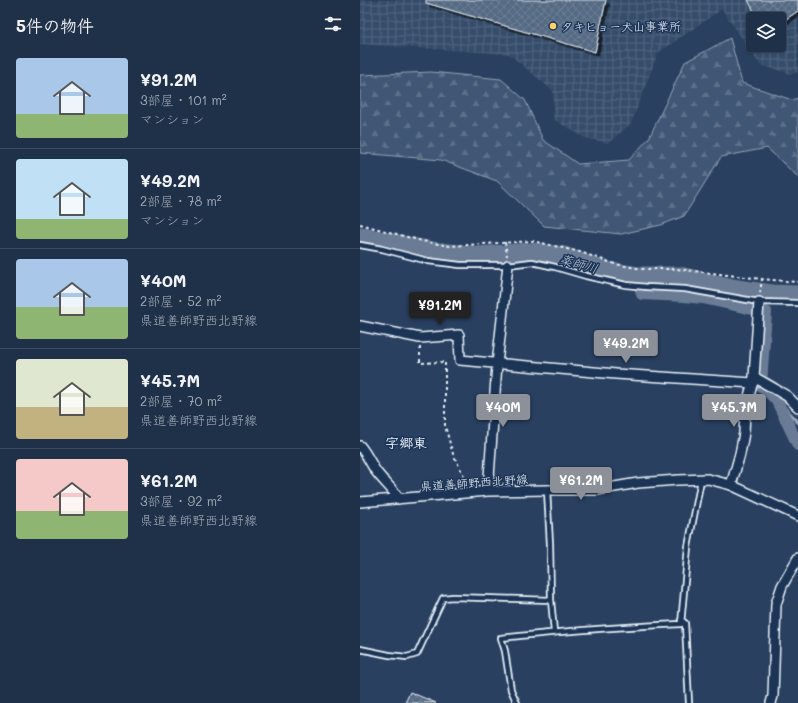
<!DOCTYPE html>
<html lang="ja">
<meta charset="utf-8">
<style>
:root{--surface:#1f3049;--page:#273850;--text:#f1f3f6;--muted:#a1a9b4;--line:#3c4b61;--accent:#8c9099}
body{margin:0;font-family:Mali,"Klee One",sans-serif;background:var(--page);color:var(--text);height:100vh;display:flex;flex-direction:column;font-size:15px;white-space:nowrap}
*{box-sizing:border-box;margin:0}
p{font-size:13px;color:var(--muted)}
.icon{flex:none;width:22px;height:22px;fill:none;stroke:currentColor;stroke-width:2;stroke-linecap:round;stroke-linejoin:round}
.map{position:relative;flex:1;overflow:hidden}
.sheet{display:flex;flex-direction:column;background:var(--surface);width:360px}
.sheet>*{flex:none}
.buttons{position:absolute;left:386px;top:12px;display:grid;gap:8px}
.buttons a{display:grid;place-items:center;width:40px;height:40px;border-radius:4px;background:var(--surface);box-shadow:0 1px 3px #0004,0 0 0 1px var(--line);font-size:20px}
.price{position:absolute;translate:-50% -34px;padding:0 9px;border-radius:4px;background:var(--accent);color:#fff;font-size:13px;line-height:26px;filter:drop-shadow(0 1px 2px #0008)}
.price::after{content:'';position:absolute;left:50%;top:24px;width:12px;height:9px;margin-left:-6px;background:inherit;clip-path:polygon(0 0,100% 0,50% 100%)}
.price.current{background:#222;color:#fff}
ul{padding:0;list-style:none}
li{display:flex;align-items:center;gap:12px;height:100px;padding:0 16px}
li+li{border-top:1px solid var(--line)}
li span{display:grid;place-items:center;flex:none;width:112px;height:80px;border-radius:4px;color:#555}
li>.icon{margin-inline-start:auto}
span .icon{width:48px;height:48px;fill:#fffc;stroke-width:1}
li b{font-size:17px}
h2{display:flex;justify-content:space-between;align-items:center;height:48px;padding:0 16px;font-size:17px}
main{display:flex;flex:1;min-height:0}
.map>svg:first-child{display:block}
.industrial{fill:url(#industrial-grid);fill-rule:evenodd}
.forest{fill:url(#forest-firs);stroke:#94a4b6}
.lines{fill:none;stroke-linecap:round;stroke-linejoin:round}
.stream{stroke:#9dabbd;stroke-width:3.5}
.canal{stroke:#6b7c95;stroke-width:12}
.river{stroke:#6b7c95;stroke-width:21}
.building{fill:url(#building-cross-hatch);stroke:#e8f1f8;filter:url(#shadow)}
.service-casing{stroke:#e8f1f8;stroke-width:8}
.minor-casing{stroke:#e8f1f8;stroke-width:12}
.path{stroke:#e8f1f8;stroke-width:2;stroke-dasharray:3 3;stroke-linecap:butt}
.service{stroke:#1d3557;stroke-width:4.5}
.minor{stroke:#1d3557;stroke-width:9}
.poi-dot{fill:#ffd166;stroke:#1d3557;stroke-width:1.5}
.labels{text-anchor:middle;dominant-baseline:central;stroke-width:3;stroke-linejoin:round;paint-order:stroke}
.poi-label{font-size:12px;fill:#e8f1f8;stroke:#1d3557;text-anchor:start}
.street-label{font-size:12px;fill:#e8f1f8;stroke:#1d3557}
.water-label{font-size:13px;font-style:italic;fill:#b6c2d0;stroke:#1d3557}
.quarter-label{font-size:14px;font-weight:bold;fill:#e8f1f8;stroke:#1d3557}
</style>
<main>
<section class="sheet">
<h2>5件の物件<svg class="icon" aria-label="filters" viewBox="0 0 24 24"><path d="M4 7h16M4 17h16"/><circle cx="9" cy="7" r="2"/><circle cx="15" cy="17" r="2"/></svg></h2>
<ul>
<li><span style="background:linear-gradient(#a9c7e8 70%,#8fb573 0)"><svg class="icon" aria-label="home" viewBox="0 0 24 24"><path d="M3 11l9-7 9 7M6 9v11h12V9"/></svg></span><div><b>¥91.2M</b><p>3部屋 · 101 m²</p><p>マンション</p></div></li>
<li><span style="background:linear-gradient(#bfe0f5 75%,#8fb573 0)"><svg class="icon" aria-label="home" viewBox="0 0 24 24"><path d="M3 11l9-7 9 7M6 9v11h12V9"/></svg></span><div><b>¥49.2M</b><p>2部屋 · 78 m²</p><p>マンション</p></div></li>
<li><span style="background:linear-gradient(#a9c7e8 60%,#8fb573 0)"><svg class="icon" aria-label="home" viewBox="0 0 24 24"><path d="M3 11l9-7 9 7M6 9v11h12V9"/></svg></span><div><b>¥40M</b><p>2部屋 · 52 m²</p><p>県道善師野西北野線</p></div></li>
<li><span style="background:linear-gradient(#dfe7d0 60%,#c2b280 0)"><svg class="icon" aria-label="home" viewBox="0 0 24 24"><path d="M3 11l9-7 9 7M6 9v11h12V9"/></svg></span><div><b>¥45.7M</b><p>2部屋 · 70 m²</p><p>県道善師野西北野線</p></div></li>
<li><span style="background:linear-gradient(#f6c9c9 65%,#8fb573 0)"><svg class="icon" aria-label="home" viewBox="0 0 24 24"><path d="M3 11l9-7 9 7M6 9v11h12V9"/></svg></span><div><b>¥61.2M</b><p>3部屋 · 92 m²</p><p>県道善師野西北野線</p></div></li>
</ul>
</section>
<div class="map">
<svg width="438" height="703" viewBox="0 0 438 703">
<defs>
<pattern id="industrial-grid" width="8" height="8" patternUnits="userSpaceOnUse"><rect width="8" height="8" fill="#364d6b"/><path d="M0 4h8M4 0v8" fill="none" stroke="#536781"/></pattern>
<pattern id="forest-firs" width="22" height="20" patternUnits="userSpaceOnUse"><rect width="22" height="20" fill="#415774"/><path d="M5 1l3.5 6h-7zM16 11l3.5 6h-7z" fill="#5c7089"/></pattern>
<pattern id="building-cross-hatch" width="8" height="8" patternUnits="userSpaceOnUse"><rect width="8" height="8" fill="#556a83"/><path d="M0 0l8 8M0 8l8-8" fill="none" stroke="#6d8095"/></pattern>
<filter id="shadow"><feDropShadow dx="3.5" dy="3.5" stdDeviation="0" flood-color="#0009"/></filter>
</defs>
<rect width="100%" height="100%" fill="#294061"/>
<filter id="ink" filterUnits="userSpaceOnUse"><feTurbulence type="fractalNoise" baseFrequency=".025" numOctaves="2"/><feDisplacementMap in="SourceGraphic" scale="8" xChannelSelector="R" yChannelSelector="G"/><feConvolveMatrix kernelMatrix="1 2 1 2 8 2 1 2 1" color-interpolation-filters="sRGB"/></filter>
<g filter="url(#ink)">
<path class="industrial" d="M0,0H438V72L431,74L400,65L362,9L298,53L271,124L248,143L225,138L193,119V91L149,54L0,44ZM393,19H419V45H393Z"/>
<path class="forest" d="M370,38L382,83L432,100L438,98V177L407,148L361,157L324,216L301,225L261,234L184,226L137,181L81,160L0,153V75L71,72L141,79L165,100L183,140L218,164L269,160L289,138L325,62Z"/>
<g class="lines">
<path class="stream" d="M402,374L404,377L417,385
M432,395L438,401
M416,399L438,422"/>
<path class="canal" d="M278,277L282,294L324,296L343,298L406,312L401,384L402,387L416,399L438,445"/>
<path class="river" d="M0,237L71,252L117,257L172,253L204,257L239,270L251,273L278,277H319L377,290L412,295L438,296"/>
</g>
<path class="building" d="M66,0H246L235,52L66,3Z
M388,0H438V11L419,24V19H398Z
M50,692L76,703H45Z"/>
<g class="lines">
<defs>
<path id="service" d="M0,245L22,249L68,261L100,265H148L172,262L195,267L226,276L266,285L287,287L325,289L399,302L438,303
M187,490L190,544L191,600L194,632
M321,620L325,623L329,703
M0,649L29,655L47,657L57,654L83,598L93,597L191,600
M157,703L151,690L145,651L141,638C201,631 261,627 321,624L328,547L341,480"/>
<path id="minor" d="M0,326L60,338L99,335L100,360L256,374L393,383
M394,377L427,396L438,407
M0,446C6,453 10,462 15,470C22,480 32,488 39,499
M371,485L376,468L380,454L384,433L385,412L394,377L399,302
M128,491L137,364L148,265
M0,502L128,491L187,490H237L278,483L318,480L348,479L371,485L438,516
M411,703L413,696L416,604L422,586L438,558"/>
</defs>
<use href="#service" class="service-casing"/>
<use href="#minor" class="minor-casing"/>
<path class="path" d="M0,224L62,241L90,246L173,241L220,252L255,264L282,269H317L402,279L438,282
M145,242L147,256
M400,293L402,279
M60,347V363L85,362V426L93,454L107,482"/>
<use href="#service" class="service"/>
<use href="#minor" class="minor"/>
</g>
</g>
<circle class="poi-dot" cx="193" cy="26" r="4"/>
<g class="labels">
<g class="poi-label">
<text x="201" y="26">タキヒョー犬山事業所</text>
</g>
<g class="street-label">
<text transform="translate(114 482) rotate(-4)">県道善師野西北野線</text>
</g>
<g class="water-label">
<text transform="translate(219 263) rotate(16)">薬師川</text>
</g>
<g class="quarter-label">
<text x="46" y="442">字郷東</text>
</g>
</g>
</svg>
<div class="buttons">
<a><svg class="icon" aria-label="layers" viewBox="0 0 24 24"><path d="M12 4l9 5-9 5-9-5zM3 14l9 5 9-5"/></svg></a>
</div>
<b class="price current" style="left:80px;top:326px">¥91.2M</b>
<b class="price" style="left:266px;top:364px">¥49.2M</b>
<b class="price" style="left:143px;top:428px">¥40M</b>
<b class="price" style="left:374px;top:428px">¥45.7M</b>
<b class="price" style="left:221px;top:501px">¥61.2M</b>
</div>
</main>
